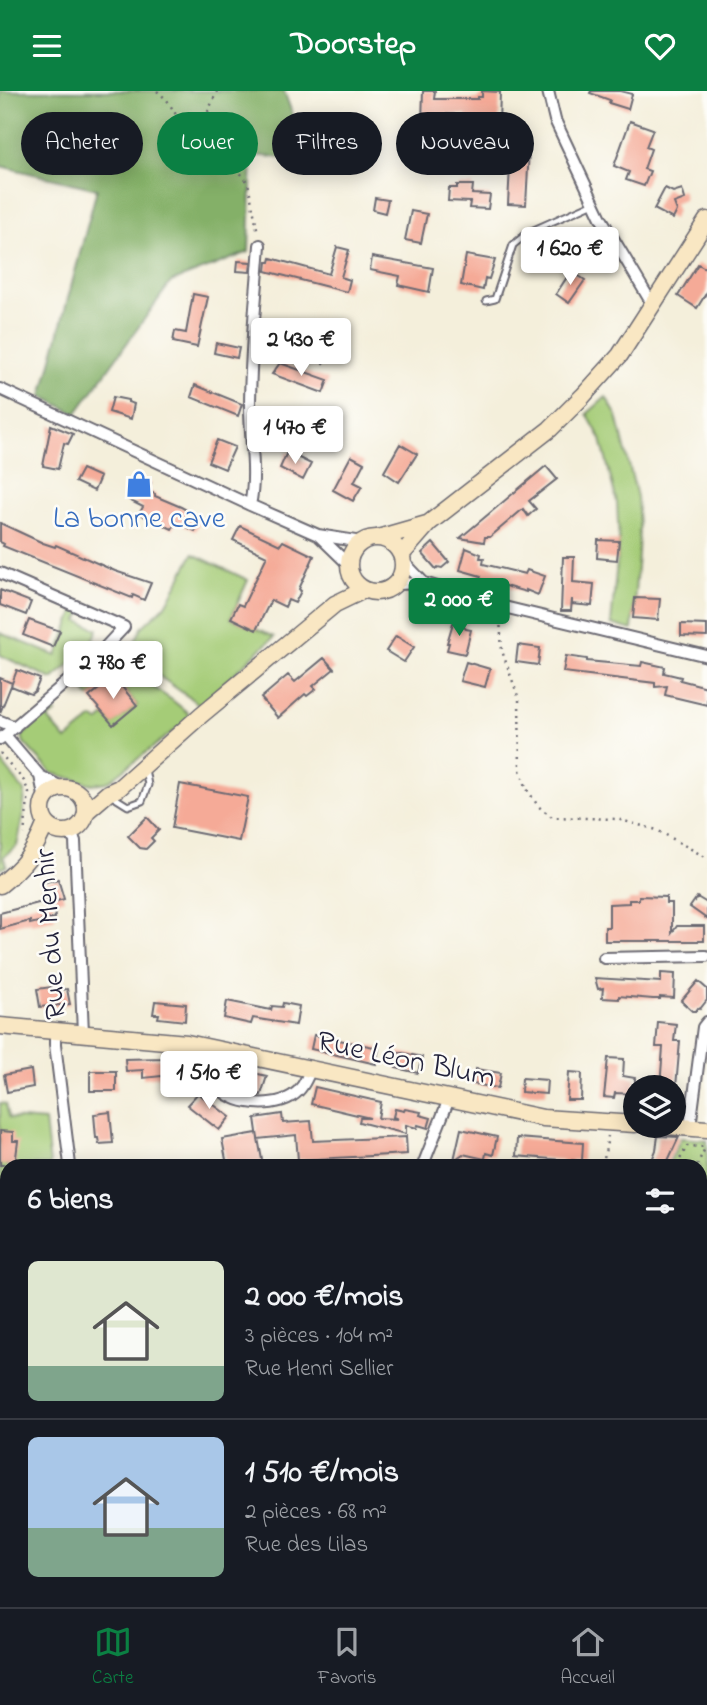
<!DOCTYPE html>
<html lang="fr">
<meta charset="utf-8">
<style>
:root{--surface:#171b24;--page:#242831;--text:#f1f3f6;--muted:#9ea1a6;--line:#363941;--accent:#0b8043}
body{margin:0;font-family:"Indie Flower",sans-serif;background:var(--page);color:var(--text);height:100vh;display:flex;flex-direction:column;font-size:26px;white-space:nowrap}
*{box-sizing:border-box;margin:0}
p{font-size:23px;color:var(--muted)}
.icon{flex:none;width:38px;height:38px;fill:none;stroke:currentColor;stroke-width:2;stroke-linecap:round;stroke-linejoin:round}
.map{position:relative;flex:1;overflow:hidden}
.details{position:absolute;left:0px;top:1068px;width:707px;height:450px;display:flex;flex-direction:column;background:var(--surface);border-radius:21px 21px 0 0;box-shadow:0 4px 18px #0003}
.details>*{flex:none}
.banner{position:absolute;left:21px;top:21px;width:665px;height:63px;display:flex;gap:14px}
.tools{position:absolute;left:623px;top:984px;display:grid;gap:14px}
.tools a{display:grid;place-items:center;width:63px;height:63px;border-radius:50%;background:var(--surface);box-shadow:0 4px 18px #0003;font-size:35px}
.price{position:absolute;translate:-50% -60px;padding:0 16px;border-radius:7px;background:#fff;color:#222;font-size:23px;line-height:46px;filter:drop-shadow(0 2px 4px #0008)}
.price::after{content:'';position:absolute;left:50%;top:42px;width:21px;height:16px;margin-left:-10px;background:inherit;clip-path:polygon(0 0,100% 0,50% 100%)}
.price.on{background:var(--accent);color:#fff}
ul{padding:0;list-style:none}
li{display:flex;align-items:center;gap:21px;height:175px;padding:0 28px}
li+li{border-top:2px solid var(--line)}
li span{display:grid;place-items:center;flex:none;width:196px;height:140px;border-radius:10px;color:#555}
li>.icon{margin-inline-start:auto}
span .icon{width:84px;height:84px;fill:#fffc;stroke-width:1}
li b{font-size:30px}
h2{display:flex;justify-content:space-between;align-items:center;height:84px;padding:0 28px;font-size:30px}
.tag{padding:0 24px;border-radius:32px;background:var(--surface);box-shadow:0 4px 18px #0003;font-size:24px;line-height:63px}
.tag.on{background:var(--accent);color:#fff}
header{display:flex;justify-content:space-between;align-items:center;height:91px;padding:0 28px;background:var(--accent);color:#fff;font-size:32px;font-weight:700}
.tab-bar{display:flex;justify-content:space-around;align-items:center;height:98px;border-top:2px solid var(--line);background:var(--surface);font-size:19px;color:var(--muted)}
.tab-bar a{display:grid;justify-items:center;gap:4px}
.tab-bar .on{color:var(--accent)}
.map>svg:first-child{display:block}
.green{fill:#a5cc77;stroke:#647759;stroke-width:2}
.forest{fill:#84b068;stroke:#536952;stroke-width:2}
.building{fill:#f5aa97}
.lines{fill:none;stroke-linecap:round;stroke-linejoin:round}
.lane-casing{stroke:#6c6a73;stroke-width:9}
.street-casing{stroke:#6c6a73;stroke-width:14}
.secondary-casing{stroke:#6c6a73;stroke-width:19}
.path{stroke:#6c6a73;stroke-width:2.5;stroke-dasharray:2 5;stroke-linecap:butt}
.lane{stroke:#fff;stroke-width:5}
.street{stroke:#fff;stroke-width:10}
.secondary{stroke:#f9e7c3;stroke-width:16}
.labels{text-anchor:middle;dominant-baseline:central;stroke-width:5;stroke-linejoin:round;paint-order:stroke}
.shop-label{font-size:30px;fill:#366cbe;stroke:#fdfcf7}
.street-label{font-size:30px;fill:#22223b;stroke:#fdfcf7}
</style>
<header><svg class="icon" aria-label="menu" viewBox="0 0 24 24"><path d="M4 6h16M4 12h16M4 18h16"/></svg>Doorstep<svg class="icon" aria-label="heart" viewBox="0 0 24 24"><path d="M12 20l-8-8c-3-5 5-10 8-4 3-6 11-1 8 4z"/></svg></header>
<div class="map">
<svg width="707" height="1516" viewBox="0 0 707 1516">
<rect width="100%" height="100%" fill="#fdfcf7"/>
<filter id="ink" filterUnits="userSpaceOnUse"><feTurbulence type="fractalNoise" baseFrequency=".0143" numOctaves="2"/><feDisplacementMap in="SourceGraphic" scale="14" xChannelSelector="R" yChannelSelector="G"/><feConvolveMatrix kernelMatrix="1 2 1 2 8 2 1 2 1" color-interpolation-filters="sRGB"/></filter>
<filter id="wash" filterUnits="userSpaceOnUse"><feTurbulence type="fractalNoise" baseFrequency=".00686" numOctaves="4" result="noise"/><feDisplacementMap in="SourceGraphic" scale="28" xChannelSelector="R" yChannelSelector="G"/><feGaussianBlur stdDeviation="1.57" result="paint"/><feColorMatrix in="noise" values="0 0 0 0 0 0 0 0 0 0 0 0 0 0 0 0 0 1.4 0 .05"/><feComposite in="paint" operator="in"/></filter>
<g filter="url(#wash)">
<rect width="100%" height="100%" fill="#f4efdb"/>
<path class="green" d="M606,306L617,325L637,406L639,435L638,463L632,539L611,533L619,450L617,412L601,348L587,323Z
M193,463L248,489L231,527L274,546L200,614L128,563L143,535L167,513Z
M75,519L82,521L78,530L98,538L91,555L52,588L0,564V542L57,565Z
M112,569L172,609L188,622V629L108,691L92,693L52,682L24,652L22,645L52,618L56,622L48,628L66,649L93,627L98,631L105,625L113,633L137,614L114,586L89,606L81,593Z
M0,669L25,701L23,726L17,755L3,766L7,775L0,778Z
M0,1012L6,1013L9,1027L45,1030L50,1074H7V1286L0,1285Z
M681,1047L707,1049V1314L704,1320L700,1319V1074H668Z"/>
<path class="forest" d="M0,0H284L309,69L252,64L249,161L171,191L76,323L42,305L97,98L0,75Z"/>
<g id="blocks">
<path class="building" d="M423,0H435L434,8H478V6H482V0L500,1L499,33L466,32V24L434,23V31H422Z
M591,0H620L632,3L628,18L609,12L610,9L590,2Z
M630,30L653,38L646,56L651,58L644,78L650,80L644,95L626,89L629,81L614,75Z
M457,52L477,54L475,71L455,68Z
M511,56L529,58L526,114L508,113Z
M457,94H473L472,103L490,104L488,118L469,117L470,111L448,110L449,97H457Z
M665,97L673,101L682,98L685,108L674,112L677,120L673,128L654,118Z
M375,107L388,109L385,122L373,119Z
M411,120L427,123L421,152L405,149Z
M337,156L349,159L341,186L350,189L347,201L266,180L267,171H270L271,167L329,183Z
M466,164L495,169L489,188L485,187L483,199L461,194Z
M372,166L433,177L429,201L398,194L400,185L370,179Z
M238,170L251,171L250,181L237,180Z
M698,173L707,178V201L697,217L678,205Z
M571,180L585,189L569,212L556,203Z
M193,203L208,206L197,256L173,251L175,240L186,242Z
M331,245L339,253L323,272L314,264Z
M216,252L239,257L237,267L214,262Z
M280,272L328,289L323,302L272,283Z
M195,294L242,313L238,325L191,306Z
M113,306L128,309V311L134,313L131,328L109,321Z
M317,319L331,326L320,348L305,340Z
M51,334L73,343L68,353L64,352L58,378L43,375Z
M217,349L235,356L225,378L208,371Z
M400,353L417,363L399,391L384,381Z
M287,361L311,373L303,389L280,377Z
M351,365L364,372L354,391L362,395L353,410L333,399Z
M546,375L557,388L529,410L536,418L528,425L523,418L490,446H485L484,451L460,447Z
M82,378L100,386L94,400L75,391Z
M140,387L151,392L148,400L155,403V405L181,416L201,427L195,440L176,431L172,438L139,423L143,416L129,409Z
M0,432L43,452L55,456L56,454L115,480L151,492L144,509L133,504L132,507L3,455L4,453L0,451Z
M240,435L280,454L283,450L314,465L299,498L301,500L295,512L288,509L285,516L271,509L256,539L231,527L238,513L243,515L267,465L233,449Z
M598,449L619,450L617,469L597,467Z
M433,452L449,471L442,477L438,476L436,478L422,462Z
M466,457L481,463L480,467H484L483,473L525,483L527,479L545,485L538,504L526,499V501L480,488L481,485L460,479Z
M563,466H574L573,491L594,493L592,515L572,513V508L571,520H561Z
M0,499L31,511L26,524L0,514Z
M635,507L660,508L658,529L633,527Z
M29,529L60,540L53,556L23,544Z
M458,530L466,538L471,539L465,563L447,559L449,552H447L453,532Z
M681,533L707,534V546L681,545Z
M396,545L414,556L404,571L386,560Z
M518,554L540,557L538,574L516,571Z
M566,565L587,568V570L641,575L642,571L665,576L664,582L681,586L680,589L707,596V614L665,604L667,595L655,596V592L563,581Z
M324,567L334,578L313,595L316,598L307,605L305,603L278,627L261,607L288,584L295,591Z
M466,571L490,578L485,596L460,590Z
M17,579L40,588L35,600L31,603L11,595Z
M114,586L137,614L113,634L89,606Z
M0,587L12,592L0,622Z
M180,693L248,706L239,750L172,737Z
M147,726L159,739L151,747L154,750L146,758L140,757L128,745Z
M58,788L64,808L53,811L55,827L30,833V830L0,838V822L46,810L41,792Z
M639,805L666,806V812H672V842L677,835H704V850H605V836H609V813L629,812V809H639Z
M697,806L707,812V828L690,816Z
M661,882L675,883L674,907L660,906V908H653L619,905V908L602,907L603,897L598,898L595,887L661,891Z
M698,890L707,898V909L700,918L698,917L696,920H692L681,910Z
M58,895L59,899L67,898L70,913L40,916L37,898Z
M155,910L186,913L185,930L158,927L159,923H153Z
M227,910L271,919L272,915L282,916L283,912L299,915L296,934L253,927L251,933L224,927Z
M658,931L676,933L674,950H680L676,996H660L663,956H656Z
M314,944L379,957L376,973L311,958Z
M399,961L422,966L418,982L396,977Z
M165,965L191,970L188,990L162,985L143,987V979L126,980L125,968L165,967Z
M608,967L624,968L623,985L635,987V1003L615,1002L614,1007L604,1006Z
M476,978L501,982L498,997L473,993Z
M31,979L33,996L7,1001L4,984Z
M240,979L267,985L261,1004L250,1003L236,999Z
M90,980H116V1000H90Z
M569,981L582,982L581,1009H567Z
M522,987L547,989L546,1003L521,1001Z
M315,996L381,1011L378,1027L398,1028L393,1026L395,1018L404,1020L405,1018L421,1021L420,1024L431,1027L428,1037L418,1034L417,1037L406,1034V1043L359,1031L360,1027H370L311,1013Z
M198,1002L230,1026L219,1039L187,1014Z
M110,1021L113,1052L99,1053L98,1047H96L94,1023Z
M282,1023L283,1032L311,1030L313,1050L406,1046L407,1063L298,1069L296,1044L258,1048L255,1027Z
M461,1038L497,1046L493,1064L486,1062L485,1068L463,1063L454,1069Z
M0,1040L13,1041V1050H18L15,1074H0Z
M257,1042L263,1074H227L222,1048Z
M658,1045L679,1046L666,1074H650L656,1059Z
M517,1047L583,1052L582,1070L572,1069V1074L562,1073V1069L516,1065Z"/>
</g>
</g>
<g filter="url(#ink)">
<use href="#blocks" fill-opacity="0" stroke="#6c6a73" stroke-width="2"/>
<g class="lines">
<defs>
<path id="lane" d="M486,210L495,208L513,154L529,141L594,112
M112,705L128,715L142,710L148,694L145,678"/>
<path id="street" d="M548,0L555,29L601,127L648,206L653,212
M0,298L250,414L318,444L362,451
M250,414C257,383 250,349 250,317C250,262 256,208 260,154
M318,444L349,474
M404,471L424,492
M0,482L124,536L97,565L0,648
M397,493L424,492L500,515L707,565
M0,630L15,636
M5,644L40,685L63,697
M40,685L45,709
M69,741L75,750L83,942
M604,867L706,865
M55,939V953L70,1074
M207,956C207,966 207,979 212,988C225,1013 269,1019 292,1005C302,999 306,989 311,978
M690,1036L703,936L707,931
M423,1074L449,1008
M0,1359L7,1360
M700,1367L707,1370
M573,1510L576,1515"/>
<path id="secondary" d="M349 474a27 27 0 1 1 54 0a27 27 0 1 1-54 0Z
M378,447L427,433
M402,463L429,432L550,338L583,305L620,264L707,129
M42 719a22 22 0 1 1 44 0a22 22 0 1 1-44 0Z
M87,720L108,702L119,697L201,624L335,513L364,499
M0,794C26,773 33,763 46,732
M0,935L187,952L543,1027L635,1033
M653,1034L707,1038
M700,1350L707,1335
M622,1510C630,1516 639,1516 647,1510
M584,1512L626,1513"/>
</defs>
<use href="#lane" class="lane-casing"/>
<use href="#street" class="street-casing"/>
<use href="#secondary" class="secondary-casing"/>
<path class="path" d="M157,0L167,9L194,53
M194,53L235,75L248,92L258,142
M194,53L217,0
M500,528L502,560L519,608L520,679L527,698L538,715L552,726L617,728L657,739L707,767
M0,662L24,690L29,702L24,743
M603,1074L608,1045
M677,1074L687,1055L707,1056
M697,1074L706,1055
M700,1114L707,1100
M700,1149L707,1135
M700,1215L707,1220
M700,1225L707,1211
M700,1245L707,1248"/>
<use href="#lane" class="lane"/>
<use href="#street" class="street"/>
<use href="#secondary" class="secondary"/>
</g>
</g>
<defs>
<symbol id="shop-bare" viewBox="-9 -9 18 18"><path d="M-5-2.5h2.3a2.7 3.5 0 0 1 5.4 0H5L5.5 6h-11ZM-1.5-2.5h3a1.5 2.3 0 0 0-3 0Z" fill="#3f7fe0" stroke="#fdfcf7" stroke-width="2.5" paint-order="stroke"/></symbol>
</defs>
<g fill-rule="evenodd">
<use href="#shop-bare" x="120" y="374" width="38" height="38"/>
</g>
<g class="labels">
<g class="shop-label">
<text x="139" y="429">La bonne cave</text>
</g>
<g class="street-label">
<text transform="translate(52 843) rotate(-94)">Rue du Menhir</text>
<text transform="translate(406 970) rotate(12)">Rue Léon Blum</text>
</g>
</g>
</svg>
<div class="tools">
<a><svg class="icon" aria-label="layers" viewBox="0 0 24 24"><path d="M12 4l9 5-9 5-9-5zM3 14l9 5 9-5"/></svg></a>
</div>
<b class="price" style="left:570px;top:196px">1 620 €</b>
<b class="price" style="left:301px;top:287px">2 430 €</b>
<b class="price" style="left:295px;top:375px">1 470 €</b>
<b class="price on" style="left:459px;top:547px">2 000 €</b>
<b class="price" style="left:113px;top:610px">2 780 €</b>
<b class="price" style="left:209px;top:1020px">1 510 €</b>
<div class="banner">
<a class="tag">Acheter</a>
<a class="tag on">Louer</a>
<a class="tag">Filtres</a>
<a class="tag">Nouveau</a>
</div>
<section class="details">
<h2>6 biens<svg class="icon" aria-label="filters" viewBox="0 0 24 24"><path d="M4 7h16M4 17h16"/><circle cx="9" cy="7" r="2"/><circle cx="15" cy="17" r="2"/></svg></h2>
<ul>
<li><span style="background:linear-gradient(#dfe7d0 75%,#7fa58c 0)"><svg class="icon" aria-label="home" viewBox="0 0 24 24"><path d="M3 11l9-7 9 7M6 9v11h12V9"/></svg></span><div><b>2 000 €/mois</b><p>3 pièces · 104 m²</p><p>Rue Henri Sellier</p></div></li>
<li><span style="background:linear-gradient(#a9c7e8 65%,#7fa58c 0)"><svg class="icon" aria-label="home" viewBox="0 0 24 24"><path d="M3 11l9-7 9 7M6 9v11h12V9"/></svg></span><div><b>1 510 €/mois</b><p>2 pièces · 68 m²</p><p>Rue des Lilas</p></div></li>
</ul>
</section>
</div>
<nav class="tab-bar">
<a class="on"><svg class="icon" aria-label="map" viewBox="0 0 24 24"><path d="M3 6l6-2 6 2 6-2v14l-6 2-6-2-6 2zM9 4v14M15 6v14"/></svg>Carte</a>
<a><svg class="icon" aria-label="saved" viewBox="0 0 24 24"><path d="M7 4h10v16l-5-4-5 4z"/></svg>Favoris</a>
<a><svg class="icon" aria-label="home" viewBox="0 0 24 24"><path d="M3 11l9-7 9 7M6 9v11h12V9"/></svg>Accueil</a>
</nav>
